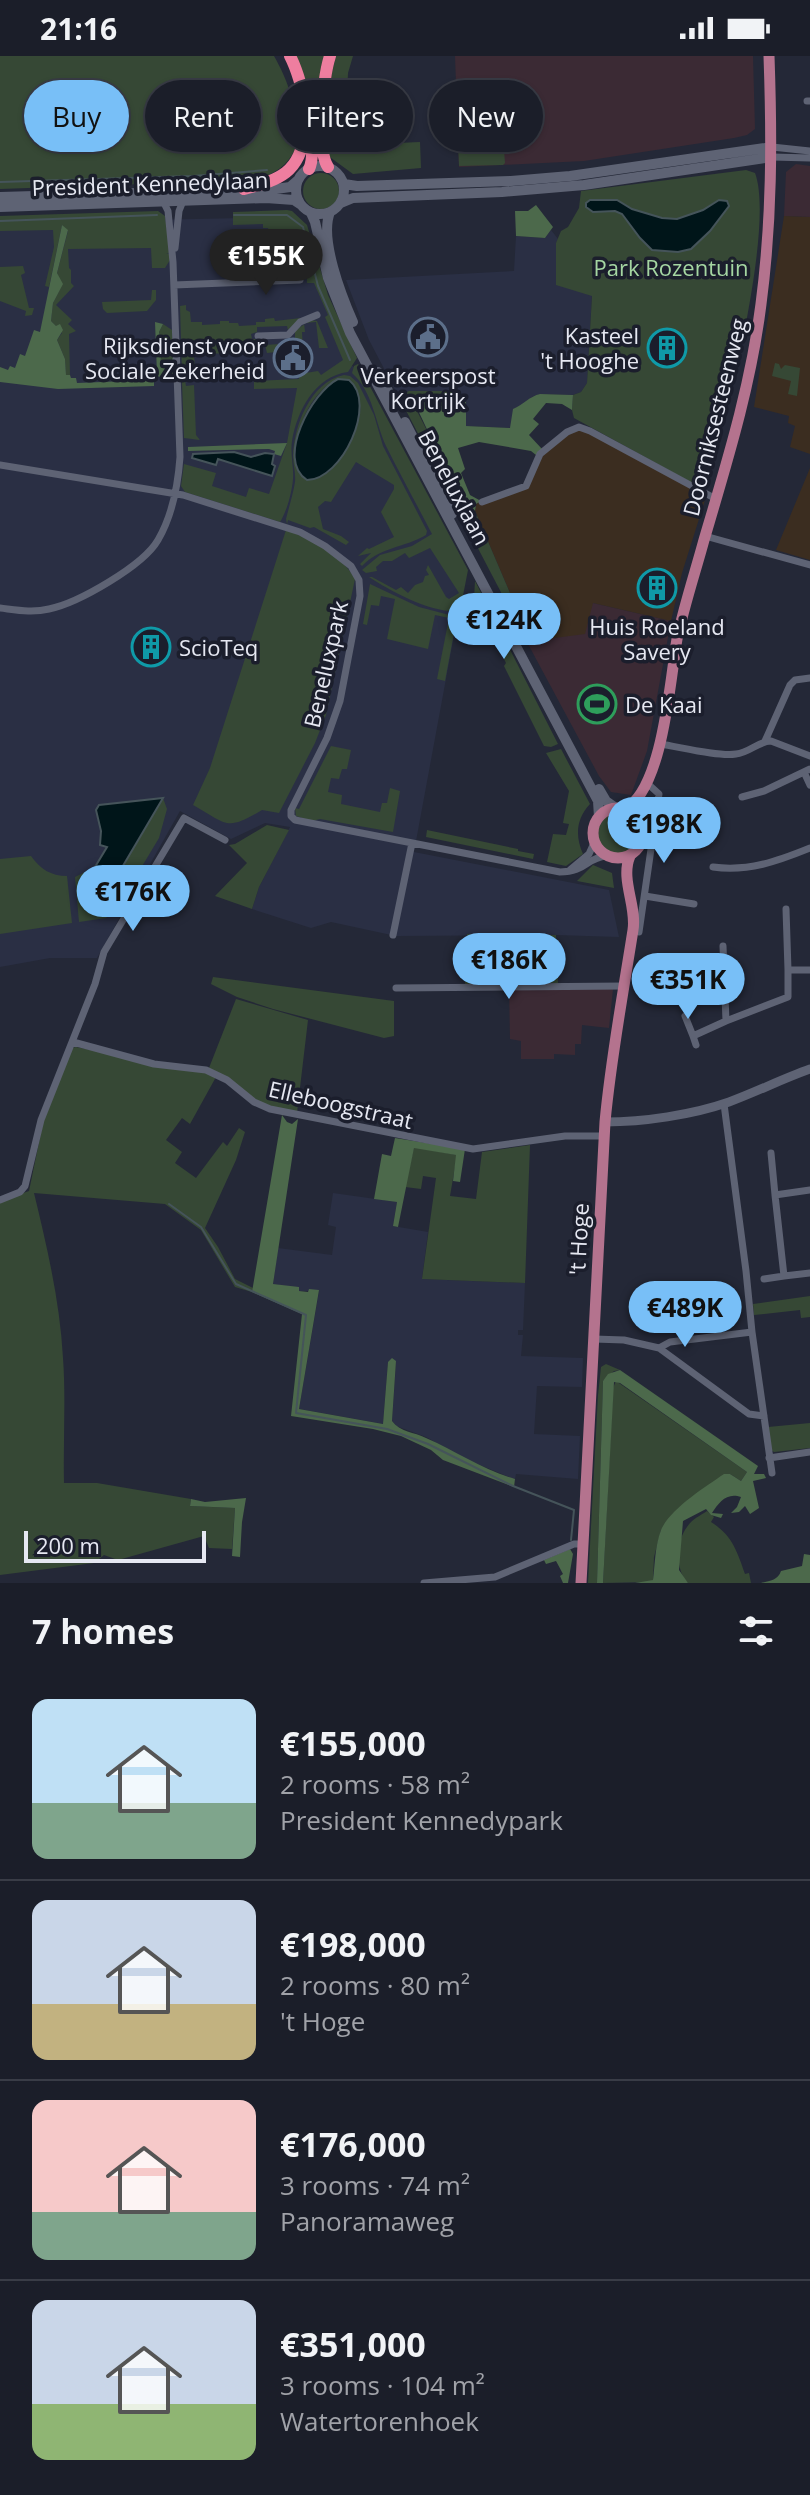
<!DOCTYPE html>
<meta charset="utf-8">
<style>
:root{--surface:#1b1e29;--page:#282b35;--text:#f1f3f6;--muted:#a0a2a8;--line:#393c46;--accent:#78bff7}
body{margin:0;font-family:"Open Sans",sans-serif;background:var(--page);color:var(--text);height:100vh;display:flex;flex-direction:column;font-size:30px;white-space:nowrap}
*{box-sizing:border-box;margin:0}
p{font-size:26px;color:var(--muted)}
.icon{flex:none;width:44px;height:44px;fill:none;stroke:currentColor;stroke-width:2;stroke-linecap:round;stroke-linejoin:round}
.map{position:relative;height:1527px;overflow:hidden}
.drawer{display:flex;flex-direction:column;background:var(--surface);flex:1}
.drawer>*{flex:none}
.hud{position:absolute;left:24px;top:24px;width:762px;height:72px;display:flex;gap:16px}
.scale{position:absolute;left:24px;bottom:20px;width:182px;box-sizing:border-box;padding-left:8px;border:4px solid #e6e8f2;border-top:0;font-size:22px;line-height:28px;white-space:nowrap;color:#e6e8f2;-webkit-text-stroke:6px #1b1e2c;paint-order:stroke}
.price{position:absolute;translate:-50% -68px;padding:0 18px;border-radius:28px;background:var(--accent);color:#111;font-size:26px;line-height:52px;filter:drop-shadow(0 2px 4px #0008)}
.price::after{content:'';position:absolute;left:50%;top:48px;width:24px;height:18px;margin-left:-12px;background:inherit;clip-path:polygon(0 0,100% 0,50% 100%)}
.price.on{background:#222;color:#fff}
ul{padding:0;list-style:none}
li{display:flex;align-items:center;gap:24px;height:200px;padding:0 32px}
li+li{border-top:2px solid var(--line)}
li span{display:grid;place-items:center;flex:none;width:224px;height:160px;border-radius:16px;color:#555}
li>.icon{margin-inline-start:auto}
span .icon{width:96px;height:96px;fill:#fffc;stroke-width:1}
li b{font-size:34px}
h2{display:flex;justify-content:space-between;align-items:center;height:96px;padding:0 32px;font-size:34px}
.tag{padding:0 28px;border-radius:36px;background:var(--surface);box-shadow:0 2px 6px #0004,0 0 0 2px var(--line);font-size:28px;line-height:72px}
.tag.on{background:var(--accent);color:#111}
.status{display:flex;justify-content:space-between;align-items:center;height:56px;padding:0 40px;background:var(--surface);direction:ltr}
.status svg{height:22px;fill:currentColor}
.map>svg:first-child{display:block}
.commercial{fill:#3b2a34}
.built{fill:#2a2f44}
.education{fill:#3b2d20}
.green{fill:#364835;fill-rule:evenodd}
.forest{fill:#4c694b}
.water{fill:#001519;stroke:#45545a;stroke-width:2}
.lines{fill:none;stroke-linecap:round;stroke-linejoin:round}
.stream{stroke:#45545a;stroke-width:2}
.minor{stroke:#5e6374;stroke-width:7}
.tertiary{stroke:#5e6374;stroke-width:9}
.secondary{stroke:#5e6374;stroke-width:10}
.primary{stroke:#b4738e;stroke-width:11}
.motorway{stroke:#ee7e9f;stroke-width:12}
.labels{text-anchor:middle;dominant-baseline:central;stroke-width:7;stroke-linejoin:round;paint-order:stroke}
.street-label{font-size:22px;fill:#e6e8f2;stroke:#1b1e2c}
.park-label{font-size:22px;fill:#a5d6a2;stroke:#1b1e2c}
.poi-label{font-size:22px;fill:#e6e8f2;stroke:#1b1e2c;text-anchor:end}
</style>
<div class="status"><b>21:16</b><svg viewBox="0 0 49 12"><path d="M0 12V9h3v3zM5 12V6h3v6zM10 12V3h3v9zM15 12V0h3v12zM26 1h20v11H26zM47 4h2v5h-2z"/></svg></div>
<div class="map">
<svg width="810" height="1527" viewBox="0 0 810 1527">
<rect width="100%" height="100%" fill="#242837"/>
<path class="commercial" d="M455,0H753L755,73L747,79L734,82L584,105L459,111Z
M796,108L810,110V161L784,160L786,116Z
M593,547L671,565L647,695L631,739L611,736L599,720L528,588L557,581Z
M509,931L613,933L609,972L582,969L581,988H575V999L554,998V1003H521V985L510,983Z"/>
<path class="built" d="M287,161L301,172L349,308L354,311L465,520L414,796L609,834L619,881L556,879L396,880L331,866L311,872L252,853L259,831L290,771L265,767L231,783L180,755L97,902H50L0,911V167Z
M551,174L558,183L556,187L592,239L587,327L581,336L573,339L540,338L532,341L524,349L511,372L466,370V346L452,348L451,335L404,337L400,343L369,284L346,224L514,215L516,180L545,182Z
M333,1137L397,1146L393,1170L428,1176L422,1223L525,1227L523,1274H518V1279H523L521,1300L583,1302L582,1331L537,1330L534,1378L580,1380L578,1423L516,1418L515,1423L509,1421L465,1403L426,1381L396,1370L392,1365L396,1306H388L383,1368L299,1353L319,1235H298L299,1232L273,1228L278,1192L332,1199L336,1171L328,1169Z"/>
<path class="education" d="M784,160L810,161V398L790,391L795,370L788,367L789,360L754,351Z
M581,373L690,432L705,444L682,517L671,565L593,547L585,578L539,584L527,577L475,455L476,448L481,445L519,435L540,402L567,378Z
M810,412V504L776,494Z"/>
<path class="green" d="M0,0H274C286,21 301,55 290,79H302C290,106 284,114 256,124L0,133Z
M296,0H325L320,99L315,100L309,34Z
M336,0H353L348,17L346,63L345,68L337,71L330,65C327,42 330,22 336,0Z
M340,83L353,89L420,86L421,112L353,118L327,99L330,88Z
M496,84L504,93L505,107L503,109L459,110L458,85Z
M746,114L755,117C768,151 751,241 744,278L731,284L694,428L574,362L572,354L573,339L581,336L587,327L592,240L556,229V187L561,175L568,171L579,152L581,135Z
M303 135a18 18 0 1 1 36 0a18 18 0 1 1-36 0Z
M287,154L292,155L307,169L328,239L357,302L348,316C315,320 297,355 292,385C290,398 294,411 293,423C292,436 287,455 280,466L185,436L181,430L184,408L216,417L212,430L246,441L249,432L269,438L287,387L297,332L254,333V325L299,323V318L318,315L321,319L343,304L325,261L328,259L314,227H307L306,204L301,203L300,192H274V189H264V178L269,177L268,172H263V168L233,169V156Z
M158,155L165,160L170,197H166L170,198V204L165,212H152L151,192L68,193L69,212L71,214V227L74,230L56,249L72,264L68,268L76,275L69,278L70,319H66L65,303L57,284L62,277L51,265L53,247L61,231L57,217L68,175L62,169L49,231L45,230L54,191L53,174L0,175V160Z
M23,210L25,217L21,219L29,252H34L32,259L25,260L26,255L0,245V211Z
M152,234H156V244L147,255L107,257L103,253L102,246L151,244Z
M186,249V254L190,256L191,266H202V269L220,268V265H229V267H238L239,270L256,269V266H265V263L274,262L275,265L301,262L288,274L287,270L257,271V276L251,278L252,283H256L258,289H263V294H258L257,292H240L239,295L231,296L230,298L204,297L203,300H194L195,311H201V313L188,314V319L182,317L180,250Z
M310,264L317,265L328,292H319L316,266L304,267L305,276H302L303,295L276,294V296L267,297L265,289L295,287V275Z
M163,268L172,274L174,299L165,313L160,309L162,291L159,276Z
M775,307L779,308L781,313L785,309L800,312L797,340L788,338L791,325L772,320Z
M358,308L468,514L460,555C433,558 392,536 369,521H372L396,534L401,531L408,537L415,529L423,526L425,520L429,519L426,514L428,509L446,541L449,543L459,537L430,492L409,502L405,497L392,505H383L376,511L377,515L366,517L362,514L380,499L412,490L432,478C417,449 401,420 386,390C375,366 373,336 352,317L354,310Z
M344,319L350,320L358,327L374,359L383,390L427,475L426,479C404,492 380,491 362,510L360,508L371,497L358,500L367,492L369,493L394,481L381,456L394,433V429L356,406L331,446L325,445L318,451L323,473L341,480L349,486L346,489L314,471L310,472L288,464L287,468L286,463C289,451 293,438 295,426C296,417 293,409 293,400C294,370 310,326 344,319ZM338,323H344C349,329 356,337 359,345C366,364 342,402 329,416H298C290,383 307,338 338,323Z
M185,324L186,330L194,329L196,379L200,384L184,382L182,326Z
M409,335H452V348L441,350L428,345L417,355L469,457L475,455L527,577L539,584L528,588L400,343L401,339Z
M286,474C310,482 342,499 355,523L326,659L315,687L279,757L262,754C226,776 227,768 193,749L210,712Z
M475,525L558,688L551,691L544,690L504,610L506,607L474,542Z
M370,528L419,551L457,561L445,625L437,623L449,562L435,559L428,593L387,583L395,543L381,540L379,550L371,549L367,569L363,568Z
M331,690L351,694L347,713H342L339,723L331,722L328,736L342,739L341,748L380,756L382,747H387L390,732L400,735L393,776L320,763L312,765L296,760L295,752L299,753Z
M561,693L590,748C576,763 575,780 583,798L566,810L547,806L553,778L566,779L569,768L563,767L569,735L546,697Z
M163,742L167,753L159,782L117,852L106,862L79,866L75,821L95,811L114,825Z
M597 777a21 21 0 1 1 42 0a21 21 0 1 1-42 0Z
M267,769L289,774L259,831L252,853L215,840L247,807L229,789L235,788Z
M427,774L518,793V795L534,798L533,803L426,781Z
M31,800C40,813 51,820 67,820L72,867L0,878V803Z
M593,809L612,817L614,832L577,825Z
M467,878L556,879L558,927L465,929Z
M213,921L394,945V980L384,982L273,953L237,941L211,928Z
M236,943L308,964L297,1057L264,1049L209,1012Z
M76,991L208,1017L216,1021L190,1068L182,1062L166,1084L182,1096L175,1107L196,1122L223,1086L227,1090L239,1072L245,1076L236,1104L205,1172L218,1191L235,1223L253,1232L252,1236L235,1231L201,1174L165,1148L34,1137C47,1191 60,1246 63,1302C66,1343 63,1385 64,1427H97L191,1443L190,1450L235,1452L232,1493L209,1492L204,1480L118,1504L104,1499L94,1507L0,1519V1145L29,1135L43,1067L72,992Z
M530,1089L525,1227L422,1223L436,1122L423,1120L421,1133L405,1131L414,1091L457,1099L450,1140L476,1143L482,1096Z
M810,1240V1261L801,1262L800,1254L754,1259L753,1248Z
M606,1308L620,1314L614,1315L603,1325L597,1527H588L598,1339L601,1311Z
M616,1325L747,1416L741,1425L730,1418L661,1474L654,1501L653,1524L649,1526L603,1527L613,1332Z
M810,1367V1392L774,1396L771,1394L768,1371Z
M707,1455L714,1461L711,1466C732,1479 737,1495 745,1518L749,1517L751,1527H688C675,1515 676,1485 687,1471C692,1463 700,1460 707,1455Z"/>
<path class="forest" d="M536,149L553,171L545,182L516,180L515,155H528Z
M62,169L68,174L57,217L63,228L53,247L51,265L56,270L60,268L63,274L57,284L65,303L66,319H70L71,322H76L77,327L151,324V318H157L155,266L163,268L159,276L162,291L160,309L163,312L167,313L174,299L175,320L154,321V330L58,333L0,326V311L8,314L10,310L15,312L20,298L25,300L34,274L40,276Z
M540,338L573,339L572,354L562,348L546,347L533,363L539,368L529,379L542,393L536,399L531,395L479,386L458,392L465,413L461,417L470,439L481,445L476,448L475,455L469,457L466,456L416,350L420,344L441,350L466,346V370L510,372L513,353C523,349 530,340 540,338Z
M287,387L281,400L274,398L275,395L269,393L188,395V391Z
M282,1059L287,1066L292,1068L298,1063L273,1228L299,1231V1235L308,1236L309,1233L319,1234L299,1353L383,1368L388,1306L392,1302L396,1305L392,1365C400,1376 414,1376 426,1382C456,1395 483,1414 515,1423L514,1431L443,1404L431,1394L401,1380L373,1373L291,1360L302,1258L252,1236Z
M395,1082L465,1093L460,1126L453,1125L456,1099L414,1092L398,1171L393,1170L397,1146L374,1143L382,1098L391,1100Z
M620,1314L758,1410L754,1418H764L766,1422L753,1425L759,1452L750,1458L745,1450L739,1456L731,1457L737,1451L741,1441C727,1436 719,1446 712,1457L723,1458L721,1462L711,1459L706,1453L683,1465L679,1514L688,1527H635L653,1524C655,1507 655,1490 661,1474C670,1453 705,1431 724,1418H730L741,1425L747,1416L620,1327L614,1326L603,1527H597L603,1325L608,1318Z
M246,1442L242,1466L240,1501L232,1500L235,1452L190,1450L191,1443L205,1446Z
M570,1493L573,1498L568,1527H563L560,1520L563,1518L556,1505L546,1508L544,1504Z
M804,1498L810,1499V1527H761C770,1525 778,1524 781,1515L802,1510Z"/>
<path class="water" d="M590,144H617L632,153L662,162L677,163L703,154L719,144L727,145L729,150L710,175L691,193L678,196L652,194L640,182L622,158L615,155L593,156L586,151V147Z
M338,323L349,324C378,347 342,424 307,424C275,404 312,336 338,323Z
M234,396L251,401L265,397L274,398L272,408L275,410L272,420L218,403L216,409L192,402L193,398Z
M163,742L114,825L95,811L107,791L100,789L101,775L96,754L99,749Z"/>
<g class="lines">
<path class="stream" d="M0,126L193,120L267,114
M234,159H287L303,171L318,230L350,304
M0,165L157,159
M169,1148L201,1171L236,1228L306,1259L296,1357L387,1373L428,1388L513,1430L574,1454L571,1484"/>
<path class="minor" d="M807,45H810
M772,91L810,95
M772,101L810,102
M175,192L179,155L183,145
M174,229L300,224L298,193
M258,280L288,279L300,266L317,259
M0,409L183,439L300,476L325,490L351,510L359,524L360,540L340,645L327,682L291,754V760L295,764L560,816C586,816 586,802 606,800
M482,446L526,430L540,398L567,376L579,371L590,375L716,443
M705,480L810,509
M0,552C17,554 32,557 49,553C78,547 143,510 158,484C172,460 178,429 180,401L173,206L168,155L163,145
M765,685L790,629L795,624L810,622
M660,688C680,691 718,701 736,698C749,697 759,685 771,685L810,700
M804,716L810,729
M742,741L764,735L810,713
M713,811C748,816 778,805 810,792
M570,814L589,798L594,787
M645,840L694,848
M786,853L788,914H810
M639,876L659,738L647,727
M393,879L412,787
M723,890L726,965L788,941V914
M396,932L623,930
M685,960L693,980
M73,986L154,1008L206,1014L227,1024L254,1046L270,1053L473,1093L565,1080H604
M696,989L693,980L726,965
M724,1048L746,1215L752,1276L772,1417
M771,1097L775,1139
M810,1134L775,1139L784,1220L810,1217
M0,1144L20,1136L25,1130L41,1064L95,928L104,896L184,762L225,784
M764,1223L784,1220
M594,1283L624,1284L659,1292L749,1358L764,1360
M659,1292L670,1286L752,1276
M769,1402L810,1396
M424,1527L495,1521L574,1488H583"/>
<path class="tertiary" d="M605,1066C643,1066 692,1059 729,1046C756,1036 782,1023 810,1013"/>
<path class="secondary" d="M296 134a24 24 0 1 1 48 0a24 24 0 1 1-48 0Z
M344,128L357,130L511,125L570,120L772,91
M0,141L276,133L290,131L298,124
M341,147L353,142L502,136L584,129L772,101
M0,151L266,142L294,144L300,148
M330,156C319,183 342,241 353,266
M311,157L315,166L328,222L350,277L598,745L599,761
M378,316L395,348
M405,366L452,458
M599,733L606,745L616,752"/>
<path class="primary" d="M593 777a25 25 0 1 1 50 0a25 25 0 1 1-50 0Z
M625,753C663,733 670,624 677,583C684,550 695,517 704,484C727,406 751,329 761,248C772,164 772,85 769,0
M581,1527L605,1066C611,1001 623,938 633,874C637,850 620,823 630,800"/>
<path class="motorway" d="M290,0C301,21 319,93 309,113
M328,111C316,93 323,22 330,0
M244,133C279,124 300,117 305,76"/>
</g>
<defs>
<symbol id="civic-ring" viewBox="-11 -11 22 22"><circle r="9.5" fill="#1b1e2c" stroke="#5c6f8a" stroke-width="1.5"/><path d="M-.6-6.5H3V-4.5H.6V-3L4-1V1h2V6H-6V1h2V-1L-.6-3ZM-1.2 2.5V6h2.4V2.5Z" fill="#5c6f8a"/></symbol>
<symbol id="building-ring" viewBox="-11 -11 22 22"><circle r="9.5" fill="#1b1e2c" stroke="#0f9aa8" stroke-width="1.5"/><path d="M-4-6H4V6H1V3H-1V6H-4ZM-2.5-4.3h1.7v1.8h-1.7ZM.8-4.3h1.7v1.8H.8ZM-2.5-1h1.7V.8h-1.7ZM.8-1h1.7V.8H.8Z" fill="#0f9aa8"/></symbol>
<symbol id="stadium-ring" viewBox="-11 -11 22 22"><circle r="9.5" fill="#1b1e2c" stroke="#2e9e5b" stroke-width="1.5"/><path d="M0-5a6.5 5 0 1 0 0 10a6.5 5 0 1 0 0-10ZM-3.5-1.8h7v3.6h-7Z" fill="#2e9e5b"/></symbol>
</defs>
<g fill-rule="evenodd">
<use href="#civic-ring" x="406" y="259" width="44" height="44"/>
<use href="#building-ring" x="645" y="270" width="44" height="44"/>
<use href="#civic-ring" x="271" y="280" width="44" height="44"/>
<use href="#building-ring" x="635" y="510" width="44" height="44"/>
<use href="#building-ring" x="129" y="569" width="44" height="44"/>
<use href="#stadium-ring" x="575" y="626" width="44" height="44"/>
</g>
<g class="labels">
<g class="street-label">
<text transform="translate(150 127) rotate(-2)">President Kennedylaan</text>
<text transform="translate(714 361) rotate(-76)">Doorniksesteenweg</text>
<text transform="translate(455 431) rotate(62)">Beneluxlaan</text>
<text transform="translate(325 608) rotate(-77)">Beneluxpark</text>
<text transform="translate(341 1048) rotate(13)">Elleboogstraat</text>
<text transform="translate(578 1183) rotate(-87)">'t Hoge</text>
</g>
<g class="park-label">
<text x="671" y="211">Park Rozentuin</text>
</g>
<g class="poi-label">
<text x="639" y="279">Kasteel<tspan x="639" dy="25">'t Hooghe</tspan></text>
<text x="265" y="289">Rijksdienst voor<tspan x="265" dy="25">Sociale Zekerheid</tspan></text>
<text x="428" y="319" text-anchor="middle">Verkeerspost<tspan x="428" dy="25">Kortrijk</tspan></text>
<text x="657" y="570" text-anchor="middle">Huis Roeland<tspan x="657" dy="25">Savery</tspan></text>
<text x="179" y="591" text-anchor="start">ScioTeq</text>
<text x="625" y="648" text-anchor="start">De Kaai</text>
</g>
</g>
</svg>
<div class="scale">200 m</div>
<b class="price on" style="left:266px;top:241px">€155K</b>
<b class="price" style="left:504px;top:605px">€124K</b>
<b class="price" style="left:664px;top:809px">€198K</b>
<b class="price" style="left:133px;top:877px">€176K</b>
<b class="price" style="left:509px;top:945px">€186K</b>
<b class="price" style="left:688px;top:965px">€351K</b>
<b class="price" style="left:685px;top:1293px">€489K</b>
<div class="hud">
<a class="tag on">Buy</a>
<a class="tag">Rent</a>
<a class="tag">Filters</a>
<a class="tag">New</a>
</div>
</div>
<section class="drawer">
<h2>7 homes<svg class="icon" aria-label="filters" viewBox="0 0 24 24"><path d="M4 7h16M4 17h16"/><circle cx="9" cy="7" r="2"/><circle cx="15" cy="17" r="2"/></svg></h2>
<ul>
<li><span style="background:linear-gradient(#bfe0f5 65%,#7fa58c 0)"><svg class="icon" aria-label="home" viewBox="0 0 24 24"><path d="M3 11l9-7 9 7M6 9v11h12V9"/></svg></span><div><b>€155,000</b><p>2 rooms · 58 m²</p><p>President Kennedypark</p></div></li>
<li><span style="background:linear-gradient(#c9d6e8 65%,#c2b280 0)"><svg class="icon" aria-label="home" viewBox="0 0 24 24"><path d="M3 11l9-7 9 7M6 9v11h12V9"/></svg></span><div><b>€198,000</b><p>2 rooms · 80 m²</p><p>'t Hoge</p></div></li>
<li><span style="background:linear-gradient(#f6c9c9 70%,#7fa58c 0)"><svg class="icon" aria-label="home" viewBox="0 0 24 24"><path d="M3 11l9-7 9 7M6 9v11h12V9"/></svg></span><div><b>€176,000</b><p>3 rooms · 74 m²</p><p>Panoramaweg</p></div></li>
<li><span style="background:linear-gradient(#c9d6e8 65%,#8fb573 0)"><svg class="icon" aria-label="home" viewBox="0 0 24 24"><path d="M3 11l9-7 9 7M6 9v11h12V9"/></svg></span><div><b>€351,000</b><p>3 rooms · 104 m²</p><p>Watertorenhoek</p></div></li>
</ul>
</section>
